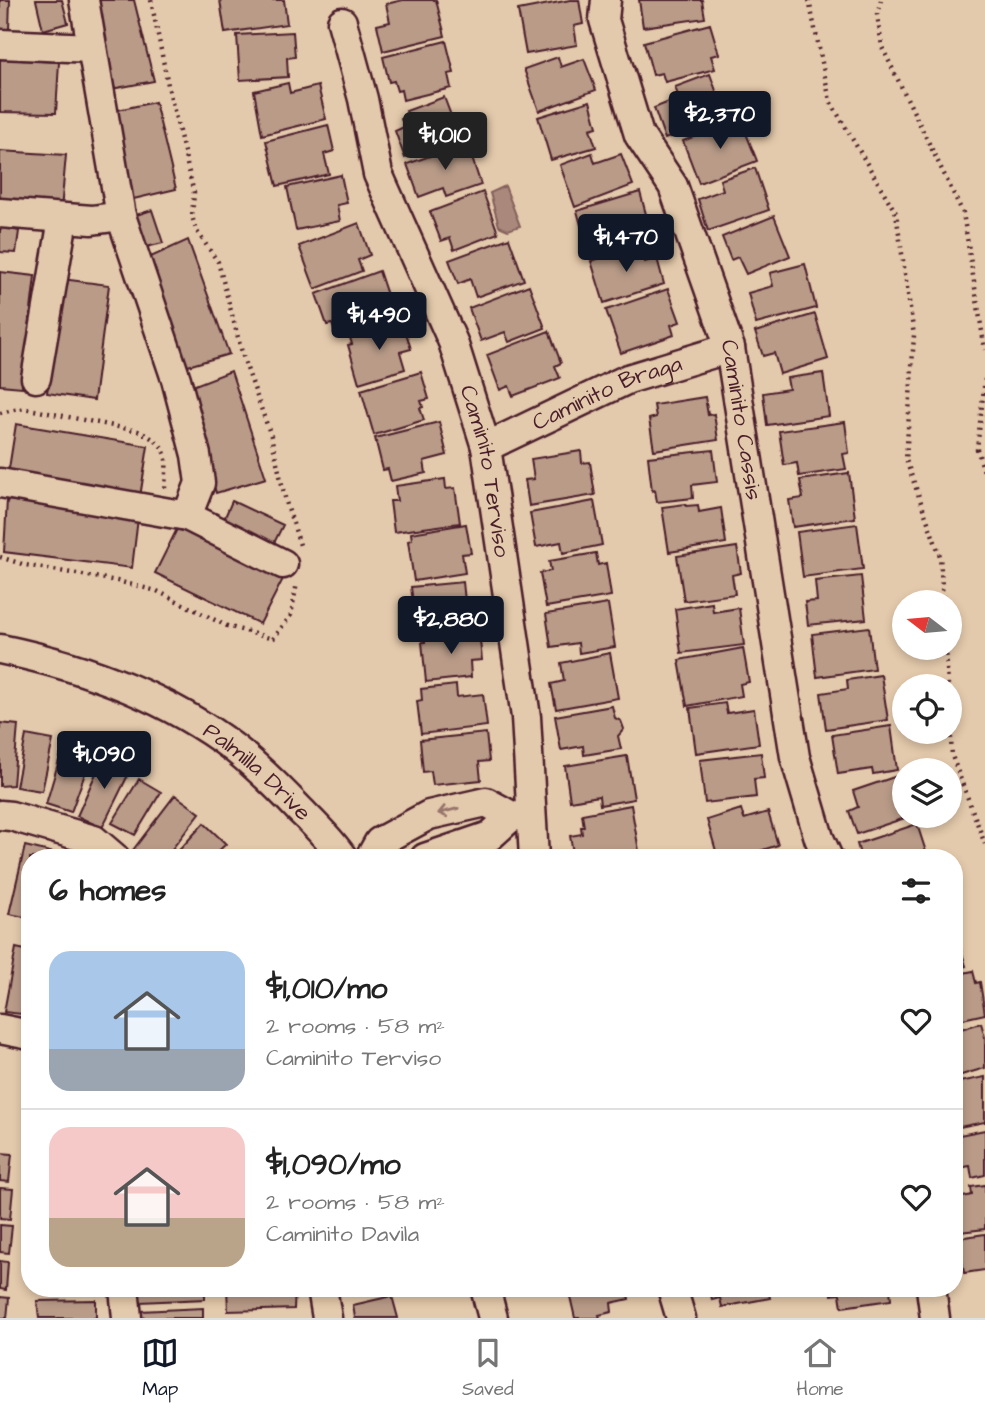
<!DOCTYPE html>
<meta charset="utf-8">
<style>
:root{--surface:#fff;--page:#f6f6f6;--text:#222;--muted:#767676;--line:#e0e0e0;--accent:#111827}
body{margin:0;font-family:"Architects Daughter",sans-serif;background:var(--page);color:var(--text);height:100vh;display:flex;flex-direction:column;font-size:26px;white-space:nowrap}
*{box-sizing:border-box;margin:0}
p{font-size:23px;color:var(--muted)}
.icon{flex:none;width:38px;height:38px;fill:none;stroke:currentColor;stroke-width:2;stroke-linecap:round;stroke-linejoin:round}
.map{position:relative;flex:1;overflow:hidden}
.details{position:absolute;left:21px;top:849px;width:942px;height:448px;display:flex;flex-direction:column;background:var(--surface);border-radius:28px;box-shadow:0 4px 10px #0003}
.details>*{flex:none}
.needle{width:46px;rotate:286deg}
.fabs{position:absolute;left:892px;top:590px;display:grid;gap:14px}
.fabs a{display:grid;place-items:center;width:70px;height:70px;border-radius:50%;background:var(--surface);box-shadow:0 4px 10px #0003;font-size:35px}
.price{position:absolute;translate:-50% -60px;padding:0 16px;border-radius:7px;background:var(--accent);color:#fff;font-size:23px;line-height:46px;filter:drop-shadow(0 2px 4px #0008)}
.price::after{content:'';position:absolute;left:50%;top:42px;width:21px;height:16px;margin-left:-10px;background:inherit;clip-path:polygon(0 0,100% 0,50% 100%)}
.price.current{background:#222;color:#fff}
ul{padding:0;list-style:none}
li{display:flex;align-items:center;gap:21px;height:175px;padding:0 28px}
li+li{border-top:2px solid var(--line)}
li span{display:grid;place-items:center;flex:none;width:196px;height:140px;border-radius:21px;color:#555}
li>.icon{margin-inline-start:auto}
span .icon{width:84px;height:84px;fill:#fffc;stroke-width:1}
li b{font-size:30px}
h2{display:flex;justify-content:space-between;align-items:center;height:84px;padding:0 28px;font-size:30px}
.dock{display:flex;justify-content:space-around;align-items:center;height:98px;border-top:2px solid var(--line);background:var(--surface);font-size:19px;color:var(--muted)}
.dock a{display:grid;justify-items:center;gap:4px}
.dock .current{color:var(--accent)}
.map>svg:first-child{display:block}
.water{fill:#aa897b;stroke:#845f5b;stroke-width:2}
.building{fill:#b99b88;stroke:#4a1f2b;stroke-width:2}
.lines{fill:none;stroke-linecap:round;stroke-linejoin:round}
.minor-casing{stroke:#4a1f2b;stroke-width:33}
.path{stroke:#4a1f2b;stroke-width:4.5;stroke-dasharray:2 5;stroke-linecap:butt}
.minor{stroke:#e4caac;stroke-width:28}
.oneway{stroke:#97746c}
.labels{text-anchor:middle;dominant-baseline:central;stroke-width:6;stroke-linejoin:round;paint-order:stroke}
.street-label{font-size:23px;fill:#4a1f2b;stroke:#e4caac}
</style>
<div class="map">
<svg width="985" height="1318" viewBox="0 0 985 1318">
<rect width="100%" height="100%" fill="#e4caac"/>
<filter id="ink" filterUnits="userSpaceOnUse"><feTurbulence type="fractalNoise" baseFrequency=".0143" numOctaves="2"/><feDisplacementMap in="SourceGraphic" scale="14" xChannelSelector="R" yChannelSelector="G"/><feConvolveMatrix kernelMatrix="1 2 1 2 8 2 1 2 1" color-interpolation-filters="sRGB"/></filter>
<g filter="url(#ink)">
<path class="water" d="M505,186L520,226L508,230L499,226L490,193Z"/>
<path class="building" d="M0,0H10L9,30H0Z
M36,0H62L68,23L43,30Z
M88,0H134L154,81L106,90Z
M220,0H284L287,24L225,33Z
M403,0H436L445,36L383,51L377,25L390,22L386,4Z
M570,0H579L583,24L574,26L577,45L526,54L518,10Z
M639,0H702L705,18L643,27Z
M710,24L719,54L711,56L715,69L665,82L662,73L653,75L644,42Z
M293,32L295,57L287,58L288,77L240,80L237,35Z
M446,41L454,73L448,74L451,88L403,100L401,90L397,91L394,81L389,82L383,57Z
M558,57L561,67L584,59L596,90L539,111L524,69Z
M0,59L59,62L56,113L0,112Z
M710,74L725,116L665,139L654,108L679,98L675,87Z
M288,83L290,93L318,86L326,119L262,135L254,91Z
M444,97L459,137L405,158L395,131L404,127L401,119L408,116L406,111Z
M590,101L597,127L590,129L596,147L551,160L538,117Z
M155,102L176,189L125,201L108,112Z
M740,118L757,161L699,183L683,141Z
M328,125L334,151L324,154L329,174L277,186L266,141Z
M467,143L481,185L446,197L443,188L419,197L407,164Z
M0,151L66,155L61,210L0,201Z
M592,153L595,163L621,154L633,185L575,207L560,165Z
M755,168L769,210L708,231L698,199L723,190L720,180Z
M341,175L347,203L337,205L340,221L296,230L287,187Z
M483,192L498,233L454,250L450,238L441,241L430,212Z
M640,192L647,218L639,221L644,238L598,252L594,240L586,243L577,211Z
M152,210L163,243L138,249L130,217Z
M774,216L790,256L746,274L738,257L731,260L722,237Z
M359,223L370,255L358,260L362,271L315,289L299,246Z
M0,227L19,231L16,253L0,252Z
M509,238L524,280L476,297L470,279L458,284L449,260Z
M188,240L229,354L181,368L144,260Z
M639,246L645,262L657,258L664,284L604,303L591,261Z
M805,264L816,308L756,324L748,293L773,286L770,273Z
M379,271L390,304L367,312L370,322L336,335L332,324L327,325L316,294Z
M0,272L35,276L22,387L0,385Z
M62,279L109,285L94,400L47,393Z
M529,285L545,328L509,342L505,332L481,341L469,308Z
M668,289L680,322L671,325L674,335L621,353L606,310Z
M815,314L828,359L780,374L774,353L763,356L755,332Z
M403,323L411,349L400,352L405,369L359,383L348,345L352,344L350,338Z
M549,331L561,363L555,366L560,378L513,396L509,386L500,390L487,355Z
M231,371L266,478L216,493L187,388Z
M421,372L429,399L421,401L423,407L420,408L424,420L374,435L361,390Z
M823,373L829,416L767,425L763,393L789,389L787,378Z
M705,397L708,415L714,414L718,440L654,450L649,419L656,417L654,405Z
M439,422L447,455L424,461L426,473L391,481L388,469L383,470L375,438Z
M845,422L849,453L843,454L846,469L799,476L797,463L784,465L779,431Z
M16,424L148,446L140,497L8,475Z
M713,450L717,482L692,485L693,498L657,502L655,490L652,491L648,457Z
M581,451L582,463L590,462L595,495L529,506L525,480L534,479L531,459Z
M849,473L855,518L793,527L789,500L803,498L800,480Z
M445,479L446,489L455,488L460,523L394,532L390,501H397L395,486Z
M7,500L138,518L132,568L4,552Z
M232,501L283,525L271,549L221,526Z
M594,501L602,545L563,553L561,542L536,547L530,513Z
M685,504L686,506L698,505L699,512L721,508L726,543L669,552L662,507Z
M180,523L284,577L260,624L155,573Z
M466,524L471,553L462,554L465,573L414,581L408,541L412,540L411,533Z
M857,524L863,569L803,577L797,532Z
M737,547L741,573L732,575L735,594L684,601L677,556Z
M596,553L598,565L606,563L611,596L546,607L540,573L551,571L549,561Z
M861,576L866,619L808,625L805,602L817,601L815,581Z
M463,582L465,601L472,600L475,626L409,633L406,604L413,603L411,587Z
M712,603L713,612L739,608L744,645L681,653L675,609Z
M608,604L615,647L579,653L578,643L551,647L546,614Z
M869,627L874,669L817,677L812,634Z
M479,631L482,660L470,661L471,677L426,682L422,642H425V637Z
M743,648L749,682L740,684L742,696L687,706L679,660Z
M610,653L618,698L556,709L551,684L564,681L561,663Z
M881,675L888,720L826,729L821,693L848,689L847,680Z
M456,685L457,697L483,694L487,726L421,734L417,701L422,700L421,689Z
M725,703L727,713L754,709L759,744L696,753L690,708Z
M612,706L615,718L621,721L624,729L618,736L621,749L584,755L583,746L561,750L555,716Z
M0,723L18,725L13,785L0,786Z
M891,726L897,770L873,774L872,769L838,774L832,735Z
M486,733L489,761L479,762L481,780L433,785L431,771L423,772L420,740Z
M26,735L53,740L42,791L16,787Z
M65,740L94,749L71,812L46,804Z
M761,753L764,778L754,779L756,797L705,803L700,760Z
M104,755L132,767L102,828L77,816Z
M627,756L634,799L600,805L599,796L570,801L565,766Z
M897,776L905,798V816H911L857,834L849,811L858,807L853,791Z
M139,779L161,792L135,835L112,823Z
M175,795L200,813L165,858H143L133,850Z
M631,805L639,851L602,858H574L570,836L582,834L581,827H584L582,814Z
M741,809L744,819L768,812L778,845L738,858H718L707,820Z
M204,823L226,844L211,858H172Z
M917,824L928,858H861L857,844Z
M25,846L54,853L53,858H30V918L9,914Z
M954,927L966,966L954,970Z
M16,948L30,951V1015L4,1012Z
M973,971L976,983L980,982L985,1014L954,1021V975Z
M981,1023L985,1037V1068L958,1076L954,1065V1031Z
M985,1077V1122L954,1128V1083Z
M985,1130V1175L972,1178L970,1166L954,1169V1136Z
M0,1153L12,1154L9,1182L0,1181Z
M985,1185V1229L960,1232L954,1199L972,1195L971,1187Z
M0,1188L13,1189L10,1219L0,1218Z
M0,1225L12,1226L9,1253L0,1252Z
M985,1234V1270L964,1273L958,1238Z
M0,1261L8,1262L6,1290L0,1289Z
M139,1288H205V1299L140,1302Z
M227,1288H295L294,1309L228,1311Z
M568,1288H627L629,1299L611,1303L612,1312L599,1315L600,1318H575Z
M710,1288H768L770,1298L722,1307L720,1298L712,1300Z
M831,1288H890L891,1300L842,1307L840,1294L832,1295Z
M392,1296L398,1318H355L353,1305Z
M0,1297L9,1298L7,1318H0Z
M96,1300V1318H39L37,1301Z
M203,1308V1318H141L140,1311Z"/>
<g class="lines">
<defs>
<g id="minor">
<path id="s1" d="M606,0L604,20L639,135L673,186L730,348L795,757L819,838L828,858"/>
<path id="s2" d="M342,22L363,99L378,174L453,342L486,447L526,717L534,858"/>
<path d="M0,44L92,48"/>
<path d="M0,213L92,220L121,216L84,0"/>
<path d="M121,216L176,379L196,455L200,483L187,516L283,564"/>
<path d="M36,378L63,219"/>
<path id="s3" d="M486,447L628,379L730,348"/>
<path d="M0,483L187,516"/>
<path id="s4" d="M0,649C82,666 167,697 234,748C258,767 279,788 300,810C315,825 331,840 343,858"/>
<path d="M0,815L11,816L94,840L115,858"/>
<path d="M370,858L379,842L429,815L486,802L512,816L530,817"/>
<path d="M425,858L490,836L512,816"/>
<path d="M0,1029L30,1035"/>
<path d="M124,1288L127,1318"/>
<path d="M322,1288L327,1318"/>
<path d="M485,1288L493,1318"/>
<path d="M672,1288L681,1318"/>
<path d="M931,1288L935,1318"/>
</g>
</defs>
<use href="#minor" class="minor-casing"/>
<path class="path" d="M151,0L169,90L194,193L192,216L196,230L218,262L244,360L271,436L286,502L300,545
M809,0L830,101L896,213L914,335L906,460L940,556L943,602
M881,0L877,14L882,47L963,213L985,350
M985,379L977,449L985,475
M0,413L24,408L138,431C171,446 167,456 165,488
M0,557L25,565L117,581L157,591L227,626L273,639L291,615L297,583
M946,648L948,686
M950,723L952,756L985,844"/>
<use href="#minor" class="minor"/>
</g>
<defs><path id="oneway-shaft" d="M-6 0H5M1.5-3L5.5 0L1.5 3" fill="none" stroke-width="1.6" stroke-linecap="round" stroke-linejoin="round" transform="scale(1.75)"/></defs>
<use class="oneway" href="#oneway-shaft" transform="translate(448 811) rotate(166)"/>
</g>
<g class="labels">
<g class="street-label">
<text stroke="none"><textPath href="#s3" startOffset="133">Caminito Braga</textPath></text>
<text stroke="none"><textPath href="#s1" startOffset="446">Caminito Cassis</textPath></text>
<text stroke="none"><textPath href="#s2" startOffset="474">Caminito Terviso</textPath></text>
<text stroke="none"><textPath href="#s4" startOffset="289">Palmilla Drive</textPath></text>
</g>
</g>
</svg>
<div class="fabs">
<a><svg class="needle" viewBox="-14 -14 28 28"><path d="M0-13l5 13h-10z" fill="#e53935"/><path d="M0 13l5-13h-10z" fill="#767676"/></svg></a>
<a><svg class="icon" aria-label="locate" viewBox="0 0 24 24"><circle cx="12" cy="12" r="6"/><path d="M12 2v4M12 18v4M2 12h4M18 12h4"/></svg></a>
<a><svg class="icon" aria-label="layers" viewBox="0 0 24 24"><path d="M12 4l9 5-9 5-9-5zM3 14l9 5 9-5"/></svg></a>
</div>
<b class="price" style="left:720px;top:151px">$2,370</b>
<b class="price current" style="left:445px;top:172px">$1,010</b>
<b class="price" style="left:626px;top:274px">$1,470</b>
<b class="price" style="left:379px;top:352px">$1,490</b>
<b class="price" style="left:451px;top:656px">$2,880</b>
<b class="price" style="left:104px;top:791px">$1,090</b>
<section class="details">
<h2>6 homes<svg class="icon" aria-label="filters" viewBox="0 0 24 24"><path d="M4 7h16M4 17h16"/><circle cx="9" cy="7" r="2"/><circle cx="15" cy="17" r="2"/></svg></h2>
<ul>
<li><span style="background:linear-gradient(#a9c7e8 70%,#9aa5b1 0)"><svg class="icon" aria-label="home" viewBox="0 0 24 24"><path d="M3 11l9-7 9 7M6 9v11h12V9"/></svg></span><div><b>$1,010/mo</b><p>2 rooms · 58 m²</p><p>Caminito Terviso</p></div><svg class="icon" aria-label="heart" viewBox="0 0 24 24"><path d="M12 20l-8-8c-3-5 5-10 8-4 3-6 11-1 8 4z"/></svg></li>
<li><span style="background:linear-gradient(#f6c9c9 65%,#b9a48a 0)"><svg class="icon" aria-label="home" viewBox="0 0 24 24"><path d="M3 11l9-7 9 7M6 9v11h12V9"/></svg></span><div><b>$1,090/mo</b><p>2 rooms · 58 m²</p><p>Caminito Davila</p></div><svg class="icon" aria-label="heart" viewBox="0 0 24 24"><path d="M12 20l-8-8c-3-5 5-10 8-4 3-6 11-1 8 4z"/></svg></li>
</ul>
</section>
</div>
<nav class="dock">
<a class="current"><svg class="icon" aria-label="map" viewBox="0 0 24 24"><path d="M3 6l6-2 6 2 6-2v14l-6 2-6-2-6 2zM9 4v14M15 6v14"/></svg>Map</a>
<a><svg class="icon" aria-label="saved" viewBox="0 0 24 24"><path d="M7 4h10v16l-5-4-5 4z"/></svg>Saved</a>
<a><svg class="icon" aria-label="home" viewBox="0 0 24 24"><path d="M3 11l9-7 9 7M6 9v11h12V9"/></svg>Home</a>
</nav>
